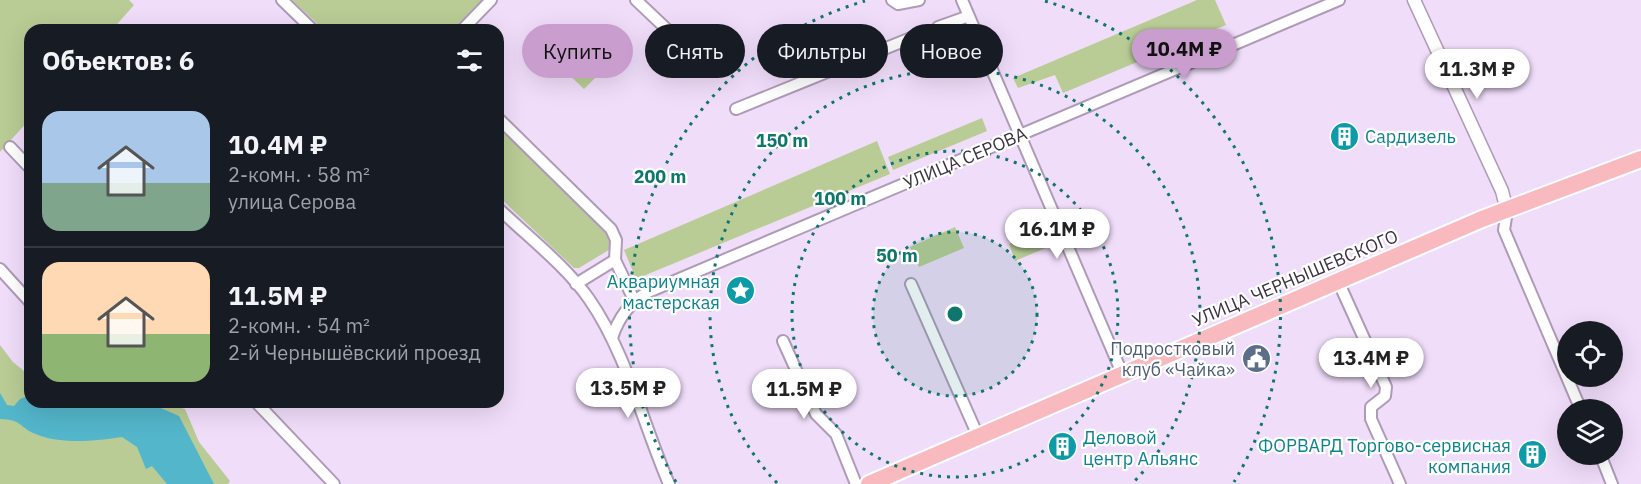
<!DOCTYPE html>
<html lang="ru">
<meta charset="utf-8">
<style>
:root{--surface:#171b24;--page:#20242c;--text:#f1f3f6;--muted:#9ea1a6;--line:#363941;--accent:#c99ece}
body{margin:0;font-family:"IBM Plex Sans",sans-serif;background:var(--page);color:var(--text);height:100vh;display:flex;flex-direction:column;font-size:22px;white-space:nowrap}
*{box-sizing:border-box;margin:0}
p{font-size:20px;color:var(--muted)}
.icon{flex:none;width:33px;height:33px;fill:none;stroke:currentColor;stroke-width:2;stroke-linecap:round;stroke-linejoin:round}
.map{position:relative;flex:1;overflow:hidden}
.panel{position:absolute;left:24px;top:24px;width:480px;height:384px;display:flex;flex-direction:column;background:var(--surface);border-radius:18px;box-shadow:0 6px 24px #0002}
.panel>*{flex:none}
.banner{position:absolute;left:522px;top:24px;width:570px;height:54px;display:flex;gap:12px}
.fabs{position:absolute;left:1557px;top:321px;display:grid;gap:12px}
.fabs a{display:grid;place-items:center;width:66px;height:66px;border-radius:50%;background:var(--surface);box-shadow:0 6px 24px #0002;font-size:30px}
.price{position:absolute;translate:-50% -51px;padding:0 14px;border-radius:21px;background:#fff;color:#222;font-size:20px;line-height:39px;filter:drop-shadow(0 2px 3px #0008)}
.price::after{content:'';position:absolute;left:50%;top:36px;width:18px;height:14px;margin-left:-9px;background:inherit;clip-path:polygon(0 0,100% 0,50% 100%)}
.price.on{background:var(--accent);color:#111}
ul{padding:0;list-style:none}
li{display:flex;align-items:center;gap:18px;height:150px;padding:0 18px}
li+li{border-top:2px solid var(--line)}
li span{display:grid;place-items:center;flex:none;width:168px;height:120px;border-radius:18px;color:#555}
li>.icon{margin-inline-start:auto}
span .icon{width:72px;height:72px;fill:#fffc;stroke-width:1}
li b{font-size:26px}
h2{display:flex;justify-content:space-between;align-items:center;height:72px;padding:0 18px;font-size:26px}
.chip{padding:0 21px;border-radius:27px;background:var(--surface);box-shadow:0 6px 24px #0002;font-size:21px;line-height:54px}
.chip.on{background:var(--accent);color:#111}
.map>svg:first-child{display:block}
.green{fill:#b9cc95}
.water{fill:#53b6cb}
.lines{fill:none;stroke-linecap:round;stroke-linejoin:round}
.minor-tunnel{stroke:#ccbbd5;stroke-width:10;stroke-dasharray:10 5;stroke-linecap:butt}
.minor-casing{stroke:#ae9bb7;stroke-width:14}
.tertiary-casing{stroke:#ae9bb7;stroke-width:15}
.primary-casing{stroke:#fff;stroke-width:20}
.minor{stroke:#fff;stroke-width:10}
.tertiary{stroke:#fff;stroke-width:12}
.primary{stroke:#f8b9bf;stroke-width:16}
.ring{fill:none;stroke:#0f766e;stroke-width:3;stroke-dasharray:3 6}
.labels{text-anchor:middle;dominant-baseline:central;stroke-width:4.5;stroke-linejoin:round;paint-order:stroke}
.culture-label{font-size:18px;fill:#0d838f;stroke:#fff;text-anchor:start}
.street-label{font-size:18px;fill:#3b333f;stroke:#fff}
.service-label{font-size:18px;fill:#4e5e75;stroke:#fff;text-anchor:end}
.centre{fill:#0f766e;stroke:#fff;stroke-width:3}
.ring-label{font-size:18px;text-anchor:middle;font-weight:bold;fill:#0f766e;stroke:#fff;stroke-width:4.5;stroke-linejoin:round;paint-order:stroke}
</style>
<div class="map">
<svg width="1641" height="484" viewBox="0 0 1641 484">
<rect width="100%" height="100%" fill="#f0ddfa"/>
<path class="green" d="M0,0H129L134,5L112,30H30V119L0,152Z
M292,0H483L454,30H324Z
M1197,0H1215L1226,25L1063,93L1055,75L1018,88L1013,78Z
M596,42L614,59L584,89L566,72Z
M982,118L987,131L893,170L888,157Z
M498,127L607,233L612,248L579,268H574L498,196Z
M877,141L890,174L636,279L624,250Z
M955,227L964,248L919,267L910,247Z
M1041,231L1048,247L1015,261L1009,244Z
M0,345L13,362L30,376V402H165L185,409L199,442L230,481L228,484H0Z"/>
<path class="water" d="M0,393L7,405L14,406L20,399L30,395V402H147L179,416L214,484H167L152,466L146,469L137,447L122,437C95,441 59,445 33,433C17,425 22,420 0,419Z"/>
<g class="lines">
<path class="minor-tunnel" d="M911,38L938,27"/>
<defs>
<path id="minor" d="M282,0L313,30
M636,0L675,37L681,54L692,63
M892,0L898,4L919,0
M962,0L1122,373
M938,27L969,16
M462,30L491,0
M736,109L911,38
M498,118L611,229L616,240L615,260L634,300
M10,147L30,168
M498,208C528,237 565,265 589,299C625,350 644,426 669,484
M1507,211L1504,230L1581,410
M0,269L30,302
M1338,281L1386,387L1385,396L1371,407V419L1400,484
M576,284L615,260
M911,284L978,436
M612,338C618,319 628,304 646,293L1339,0
M783,341L816,414L836,434L856,484
M256,402L334,484
M1600,454L1612,484"/>
<path id="tertiary" d="M1414,0L1502,191L1507,211"/>
<path id="primary" d="M869,484L1482,219L1641,159"/>
</defs>
<use href="#minor" class="minor-casing"/>
<use href="#tertiary" class="tertiary-casing"/>
<use href="#primary" class="primary-casing"/>
<use href="#minor" class="minor"/>
<use href="#tertiary" class="tertiary"/>
<use href="#primary" class="primary"/>
</g>
<circle cx="955" cy="314" r="82" fill="#0f766e" fill-opacity=".12"/>
<g class="ring">
<circle cx="955" cy="314" r="82"/>
<circle cx="955" cy="314" r="163"/>
<path d="M777 483A245 245 0 1 1 1133 483"/>
<path d="M676 482A326 326 0 0 1 865 1M1045 1A326 326 0 0 1 1234 482"/>
</g>
<defs>
<symbol id="building-disc" viewBox="-11 -11 22 22"><circle r="9.5" fill="#0f9aa8" stroke="#fff"/><path d="M-4-6H4V6H1V3H-1V6H-4ZM-2.5-4.3h1.7v1.8h-1.7ZM.8-4.3h1.7v1.8H.8ZM-2.5-1h1.7V.8h-1.7ZM.8-1h1.7V.8H.8Z" fill="#fff"/></symbol>
<symbol id="sight-disc" viewBox="-11 -11 22 22"><circle r="9.5" fill="#0f9aa8" stroke="#fff"/><path d="M0-6L1.8-2.2L6-1.7L2.9 1.2L3.7 5.4L0 3.3L-3.7 5.4L-2.9 1.2L-6-1.7L-1.8-2.2Z" fill="#fff"/></symbol>
<symbol id="civic-disc" viewBox="-11 -11 22 22"><circle r="9.5" fill="#5c6f8a" stroke="#fff"/><path d="M-.6-6.5H3V-4.5H.6V-3L4-1V1h2V6H-6V1h2V-1L-.6-3ZM-1.2 2.5V6h2.4V2.5Z" fill="#fff"/></symbol>
</defs>
<g fill-rule="evenodd">
<use href="#building-disc" x="1328" y="120" width="33" height="33"/>
<use href="#sight-disc" x="724" y="274" width="33" height="33"/>
<use href="#civic-disc" x="1240" y="342" width="33" height="33"/>
<use href="#building-disc" x="1046" y="430" width="33" height="33"/>
<use href="#building-disc" x="1516" y="438" width="33" height="33"/>
</g>
<g class="labels">
<g class="culture-label">
<text x="1365" y="136">Сардизель</text>
<text x="720" y="281" text-anchor="end">Аквариумная<tspan x="720" dy="21">мастерская</tspan></text>
<text x="1083" y="437">Деловой<tspan x="1083" dy="21">центр Альянс</tspan></text>
<text x="1511" y="445" text-anchor="end">ФОРВАРД Торгово-сервисная<tspan x="1511" dy="21">компания</tspan></text>
</g>
<g class="street-label">
<text transform="translate(965 158) rotate(-23)">УЛИЦА СЕРОВА</text>
<text transform="translate(1295 278) rotate(-23)">УЛИЦА ЧЕРНЫШЕВСКОГО</text>
</g>
<g class="service-label">
<text x="1235" y="348">Подростковый<tspan x="1235" dy="21">клуб «Чайка»</tspan></text>
</g>
</g>
<circle cx="955" cy="314" r="9" class="centre"/>
<g class="ring-label">
<text x="782" y="147">150 m</text>
<text x="660" y="183">200 m</text>
<text x="840" y="205">100 m</text>
<text x="897" y="262">50 m</text>
</g>
</svg>
<div class="fabs">
<a><svg class="icon" aria-label="locate" viewBox="0 0 24 24"><circle cx="12" cy="12" r="6"/><path d="M12 2v4M12 18v4M2 12h4M18 12h4"/></svg></a>
<a><svg class="icon" aria-label="layers" viewBox="0 0 24 24"><path d="M12 4l9 5-9 5-9-5zM3 14l9 5 9-5"/></svg></a>
</div>
<b class="price on" style="left:1184px;top:80px">10.4M ₽</b>
<b class="price" style="left:1477px;top:100px">11.3M ₽</b>
<b class="price" style="left:1057px;top:260px">16.1M ₽</b>
<b class="price" style="left:1371px;top:389px">13.4M ₽</b>
<b class="price" style="left:628px;top:419px">13.5M ₽</b>
<b class="price" style="left:804px;top:420px">11.5M ₽</b>
<div class="banner">
<a class="chip on">Купить</a>
<a class="chip">Снять</a>
<a class="chip">Фильтры</a>
<a class="chip">Новое</a>
</div>
<section class="panel">
<h2>Объектов: 6<svg class="icon" aria-label="filters" viewBox="0 0 24 24"><path d="M4 7h16M4 17h16"/><circle cx="9" cy="7" r="2"/><circle cx="15" cy="17" r="2"/></svg></h2>
<ul>
<li><span style="background:linear-gradient(#a9c7e8 60%,#7fa58c 0)"><svg class="icon" aria-label="home" viewBox="0 0 24 24"><path d="M3 11l9-7 9 7M6 9v11h12V9"/></svg></span><div><b>10.4M ₽</b><p>2-комн. · 58 m²</p><p>улица Серова</p></div></li>
<li><span style="background:linear-gradient(#ffd9b3 60%,#8fb573 0)"><svg class="icon" aria-label="home" viewBox="0 0 24 24"><path d="M3 11l9-7 9 7M6 9v11h12V9"/></svg></span><div><b>11.5M ₽</b><p>2-комн. · 54 m²</p><p>2-й Чернышёвский проезд</p></div></li>
</ul>
</section>
</div>
